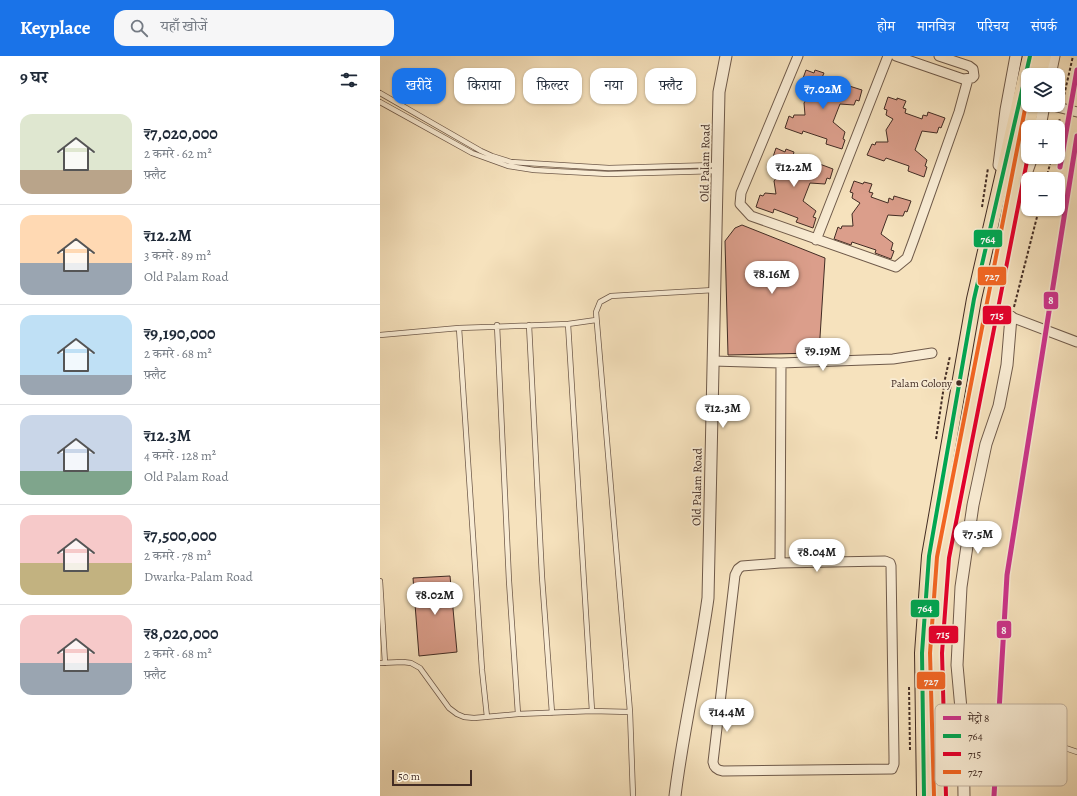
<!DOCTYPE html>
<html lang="hi">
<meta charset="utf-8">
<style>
:root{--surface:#fff;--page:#f6f6f7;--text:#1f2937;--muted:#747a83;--line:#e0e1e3;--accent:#1a73e8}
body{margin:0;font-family:Alegreya,"Noto Serif Devanagari",serif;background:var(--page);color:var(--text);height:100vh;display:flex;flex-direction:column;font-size:15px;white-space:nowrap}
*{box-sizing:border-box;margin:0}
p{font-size:13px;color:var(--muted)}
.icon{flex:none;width:22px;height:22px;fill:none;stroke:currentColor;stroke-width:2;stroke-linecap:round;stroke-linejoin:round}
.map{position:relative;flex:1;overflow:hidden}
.side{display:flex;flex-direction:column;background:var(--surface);width:380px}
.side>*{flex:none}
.hud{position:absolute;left:12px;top:12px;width:380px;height:36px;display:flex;gap:8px}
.fabs{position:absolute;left:641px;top:12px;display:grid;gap:8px}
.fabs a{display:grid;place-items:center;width:44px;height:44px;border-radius:8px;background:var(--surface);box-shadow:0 1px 3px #0004;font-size:20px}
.scale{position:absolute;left:12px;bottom:10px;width:80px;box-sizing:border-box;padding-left:4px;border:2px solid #422c24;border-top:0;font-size:11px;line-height:14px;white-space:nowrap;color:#422c24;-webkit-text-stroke:3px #f9ecd4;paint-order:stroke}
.price{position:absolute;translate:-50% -34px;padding:0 9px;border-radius:14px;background:#fff;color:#222;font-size:13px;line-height:26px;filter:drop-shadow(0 1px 2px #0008)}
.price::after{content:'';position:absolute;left:50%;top:24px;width:12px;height:9px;margin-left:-6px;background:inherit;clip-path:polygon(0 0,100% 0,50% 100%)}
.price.selected{background:var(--accent);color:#fff}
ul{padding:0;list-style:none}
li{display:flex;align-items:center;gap:12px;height:100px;padding:0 20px}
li+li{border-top:1px solid var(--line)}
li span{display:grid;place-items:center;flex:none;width:112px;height:80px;border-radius:12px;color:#555}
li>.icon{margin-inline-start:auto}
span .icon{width:48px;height:48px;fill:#fffc;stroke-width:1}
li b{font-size:17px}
h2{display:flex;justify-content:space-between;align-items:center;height:48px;padding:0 20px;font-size:17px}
.pill{padding:0 14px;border-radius:12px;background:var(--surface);box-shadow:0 1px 3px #0004;font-size:14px;line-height:36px}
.pill.selected{background:var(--accent);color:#fff}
header{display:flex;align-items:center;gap:24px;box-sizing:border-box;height:56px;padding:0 20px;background:var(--accent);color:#fff}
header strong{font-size:19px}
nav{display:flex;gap:22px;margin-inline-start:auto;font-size:14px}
.search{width:280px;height:36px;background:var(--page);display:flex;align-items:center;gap:10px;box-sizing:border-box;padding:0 14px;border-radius:12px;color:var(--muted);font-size:15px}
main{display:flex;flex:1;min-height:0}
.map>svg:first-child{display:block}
.building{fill:#db9e8b;stroke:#422c24}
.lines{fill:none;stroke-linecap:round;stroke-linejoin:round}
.service-casing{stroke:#6f5a4a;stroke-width:6}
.minor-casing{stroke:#6f5a4a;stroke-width:11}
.tertiary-casing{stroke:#6f5a4a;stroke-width:13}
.primary-casing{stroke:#422c24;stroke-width:16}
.path{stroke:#422c24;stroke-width:2;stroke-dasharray:3 2;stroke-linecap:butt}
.service{stroke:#f9ecd4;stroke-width:4.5}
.minor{stroke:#f9ecd4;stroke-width:9}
.tertiary{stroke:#f9ecd4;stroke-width:11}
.primary{stroke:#f6e2bd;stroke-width:14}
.bus-1-casing{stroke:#f9ecd4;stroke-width:7}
.bus-2-casing{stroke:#f9ecd4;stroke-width:7}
.bus-3-casing{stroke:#f9ecd4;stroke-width:7}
.bus-1{stroke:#00a651;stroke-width:4}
.bus-2{stroke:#e4002b;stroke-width:4}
.bus-3{stroke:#f26522;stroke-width:4}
.metro-1-casing{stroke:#f9ecd4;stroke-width:8}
.metro-1{stroke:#cc338b;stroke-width:5}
.bus-dot{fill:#422c24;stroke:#f9ecd4;stroke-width:1.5}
.labels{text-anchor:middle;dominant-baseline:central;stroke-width:3.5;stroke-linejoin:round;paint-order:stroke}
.bus-label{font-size:11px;fill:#422c24;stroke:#f9ecd4;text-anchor:end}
.street-label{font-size:12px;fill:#422c24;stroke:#f9ecd4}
.key{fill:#f9ecd4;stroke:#c2b29f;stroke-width:1}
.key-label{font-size:11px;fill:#422c24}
.line-badge{stroke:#f9ecd4;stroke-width:1.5}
.badge-label{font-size:11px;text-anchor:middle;font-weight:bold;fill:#fff}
</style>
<header>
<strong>Keyplace</strong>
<div class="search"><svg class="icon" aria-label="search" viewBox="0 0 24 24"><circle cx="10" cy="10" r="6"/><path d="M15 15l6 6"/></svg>यहाँ खोजें</div>
<nav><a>होम</a><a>मानचित्र</a><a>परिचय</a><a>संपर्क</a></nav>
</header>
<main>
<section class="side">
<h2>9 घर<svg class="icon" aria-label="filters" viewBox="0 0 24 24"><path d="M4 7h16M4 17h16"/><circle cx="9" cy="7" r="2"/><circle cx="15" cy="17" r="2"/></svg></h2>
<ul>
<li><span style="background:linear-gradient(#dfe7d0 70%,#b9a48a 0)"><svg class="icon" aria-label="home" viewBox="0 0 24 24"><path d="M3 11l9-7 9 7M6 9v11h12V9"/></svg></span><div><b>₹7,020,000</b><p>2 कमरे · 62 m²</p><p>फ़्लैट</p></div></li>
<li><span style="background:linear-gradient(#ffd9b3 60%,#9aa5b1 0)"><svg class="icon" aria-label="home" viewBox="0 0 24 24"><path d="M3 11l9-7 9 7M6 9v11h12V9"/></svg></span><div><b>₹12.2M</b><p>3 कमरे · 89 m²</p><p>Old Palam Road</p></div></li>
<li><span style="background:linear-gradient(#bfe0f5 75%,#9aa5b1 0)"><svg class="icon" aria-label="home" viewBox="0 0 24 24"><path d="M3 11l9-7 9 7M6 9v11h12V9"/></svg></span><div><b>₹9,190,000</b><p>2 कमरे · 68 m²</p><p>फ़्लैट</p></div></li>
<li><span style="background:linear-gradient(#c9d6e8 70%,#7fa58c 0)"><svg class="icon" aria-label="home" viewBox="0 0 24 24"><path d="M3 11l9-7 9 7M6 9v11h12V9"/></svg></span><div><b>₹12.3M</b><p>4 कमरे · 128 m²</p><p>Old Palam Road</p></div></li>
<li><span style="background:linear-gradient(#f6c9c9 60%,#c2b280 0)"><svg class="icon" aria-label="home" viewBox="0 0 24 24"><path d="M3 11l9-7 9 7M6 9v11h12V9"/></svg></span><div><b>₹7,500,000</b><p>2 कमरे · 78 m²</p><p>Dwarka-Palam Road</p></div></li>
<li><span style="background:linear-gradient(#f6c9c9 60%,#9aa5b1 0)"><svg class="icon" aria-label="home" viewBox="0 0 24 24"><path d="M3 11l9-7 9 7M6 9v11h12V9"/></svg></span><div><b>₹8,020,000</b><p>2 कमरे · 68 m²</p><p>फ़्लैट</p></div></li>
</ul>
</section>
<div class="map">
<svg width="697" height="740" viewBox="0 0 697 740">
<rect width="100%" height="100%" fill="#f6e2bd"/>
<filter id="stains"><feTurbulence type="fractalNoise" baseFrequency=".005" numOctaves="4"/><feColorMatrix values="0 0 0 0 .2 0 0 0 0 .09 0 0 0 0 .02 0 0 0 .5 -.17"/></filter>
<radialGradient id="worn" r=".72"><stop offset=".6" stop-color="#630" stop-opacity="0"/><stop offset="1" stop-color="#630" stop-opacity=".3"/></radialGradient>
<path class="building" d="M426,14L434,17L435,14L444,17L441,24L444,26L443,30L459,36L461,31L465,33L466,29L482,34L479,45L476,44L474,49L460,48L453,66L465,76L463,83L465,84L462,93L446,88L447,83L423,75L422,78L405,72L409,60L413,62L414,59H425L424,47L431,36L424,31L425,26L422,25Z
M508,41L517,44V42L526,45L523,52L526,53L525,57L542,63L543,59L547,60L548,56L565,62L561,72L559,71L557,77L542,75L535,94L547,104L545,110L547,111L544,121L528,115L529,110L506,102L504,105L487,99L492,88L495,89L496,86H508L506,74L513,63L506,59L507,54L504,53Z
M396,92L405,96L406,93L414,96L412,103L415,104L414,108L430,114L432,110L435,112L437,107L453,113L450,123L447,122L445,128L430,127L423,145L436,155L433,161L436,162L433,172L416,166L418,162L394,153L393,157L376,151L380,139L383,140L385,137L396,138L394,125L402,115L394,110L396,105L392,104Z
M474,125L483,128L484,126L492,128L489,136L493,137L491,141L508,147L509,142L513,144L514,140L531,145L527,156L525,155L523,160L508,159L501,178L513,187L511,194L514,195L511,203L495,197L496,194L472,186L471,189L454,183L458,171L461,173L462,170H473L472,158L480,147L472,142L473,137L470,136Z
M362,169L445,202L439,297L348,299L345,185L355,172Z
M70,520L77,596L39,600L33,522Z"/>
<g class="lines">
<defs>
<path id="service" d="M0,37L101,95L112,100L131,106L229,112L336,109
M0,46L92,97L128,110L154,114L228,118L337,115
M188,268L212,655
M117,269L129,525L138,658
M149,269L162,521L172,657
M0,279L79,272
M0,525L5,607
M0,607L23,606L31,607L40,612L69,652L77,658L84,661L94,662L138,658L212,655L250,656L216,256L220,246L231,240L334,234
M250,656L253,740
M107,661L102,614L79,272L188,268L216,264
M662,684L697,696"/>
<path id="minor" d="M418,0L371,113L361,137L360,148L371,160L516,211L527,202L534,183L579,56L588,23
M516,0L583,23L592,22L594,20L593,13L589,10L559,0
M669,49L697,56
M436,184L508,0
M631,261L697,286
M333,305L401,307L513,303L552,297
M400,507L362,510L358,513L355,519L333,706C334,712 337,714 343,715L512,713L514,708V701L511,510L510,507L505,505L400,507L401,307"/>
<path id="tertiary" d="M670,19L674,0
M660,71L664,49
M619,109L626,54L636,0
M640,135L652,101
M295,740C303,673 319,608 328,542L339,36L346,0
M584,740L583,675L577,609L581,531L593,449L606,388L619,350L627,309L631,261"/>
<path id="primary" d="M659,19L664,0
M544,740L542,597L549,500L594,243L650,0
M560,740L556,597L563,501L652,49"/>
</defs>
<use href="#service" class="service-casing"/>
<use href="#minor" class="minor-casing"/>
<use href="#tertiary" class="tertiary-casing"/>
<use href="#primary" class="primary-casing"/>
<path class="path" d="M683,44L693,0
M678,71L680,62
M666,123L672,101
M602,151L608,112
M634,251L659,153
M556,383L565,323L570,300
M529,631L530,695"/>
<use href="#service" class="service"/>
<use href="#minor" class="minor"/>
<use href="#tertiary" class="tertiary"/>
<use href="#primary" class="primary"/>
<defs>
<path id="bus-1" d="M544,740L542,597L549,500L594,243L650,0"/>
<path id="bus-2" d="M566,740L562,597L569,502L648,100"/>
<path id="bus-3" d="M554,740L550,597L557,501L646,48"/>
</defs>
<use href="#bus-1" class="bus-1-casing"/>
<use href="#bus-2" class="bus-2-casing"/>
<use href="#bus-3" class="bus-3-casing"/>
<use href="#bus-1" class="bus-1"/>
<use href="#bus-2" class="bus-2"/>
<use href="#bus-3" class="bus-3"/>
<defs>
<path id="metro-1" d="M680,111L697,14
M614,740L627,519L697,80"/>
</defs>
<use href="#metro-1" class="metro-1-casing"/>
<use href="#metro-1" class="metro-1"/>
</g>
<circle class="bus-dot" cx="579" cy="327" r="3.5"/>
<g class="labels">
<g class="bus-label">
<text x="572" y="327">Palam Colony</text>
</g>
<g class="street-label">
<text transform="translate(325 107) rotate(-89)">Old Palam Road</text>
<text transform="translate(317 431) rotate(-89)">Old Palam Road</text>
</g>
</g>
<rect x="555" y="648" width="132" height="82" rx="6" class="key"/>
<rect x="563" y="660" width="18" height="4" fill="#cc338b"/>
<rect x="563" y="678" width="18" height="4" fill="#00a651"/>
<rect x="563" y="696" width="18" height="4" fill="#e4002b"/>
<rect x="563" y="714" width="18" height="4" fill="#f26522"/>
<g class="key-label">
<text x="588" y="666">मेट्रो 8</text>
<text x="588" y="684">764</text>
<text x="588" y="702">715</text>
<text x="588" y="720">727</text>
</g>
<g class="line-badge">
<rect x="593" y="173" width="30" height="19" rx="4" fill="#00a651"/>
<rect x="597" y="210" width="30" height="20" rx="4" fill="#f26522"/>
<rect x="663" y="235" width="16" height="19" rx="4" fill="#cc338b"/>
<rect x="602" y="249" width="30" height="20" rx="4" fill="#e4002b"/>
<rect x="530" y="543" width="30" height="19" rx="4" fill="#00a651"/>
<rect x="616" y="564" width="16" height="19" rx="4" fill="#cc338b"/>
<rect x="548" y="569" width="31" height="19" rx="4" fill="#e4002b"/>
<rect x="536" y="615" width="30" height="19" rx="4" fill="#f26522"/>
</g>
<g class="badge-label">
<text x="608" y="187">764</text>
<text x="612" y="224">727</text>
<text x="671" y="248">8</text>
<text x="617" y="263">715</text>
<text x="545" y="556">764</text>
<text x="624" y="578">8</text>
<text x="563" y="582">715</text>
<text x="551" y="629">727</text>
</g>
<rect width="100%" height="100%" filter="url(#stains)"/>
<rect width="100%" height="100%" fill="url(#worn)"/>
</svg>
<div class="fabs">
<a><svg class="icon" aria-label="layers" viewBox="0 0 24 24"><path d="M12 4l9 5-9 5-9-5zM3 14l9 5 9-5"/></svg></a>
<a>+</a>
<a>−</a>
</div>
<div class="scale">50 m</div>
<b class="price selected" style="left:443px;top:54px">₹7.02M</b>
<b class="price" style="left:414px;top:132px">₹12.2M</b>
<b class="price" style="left:392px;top:239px">₹8.16M</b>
<b class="price" style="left:443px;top:316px">₹9.19M</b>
<b class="price" style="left:343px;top:373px">₹12.3M</b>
<b class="price" style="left:598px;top:499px">₹7.5M</b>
<b class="price" style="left:437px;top:517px">₹8.04M</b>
<b class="price" style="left:55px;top:560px">₹8.02M</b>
<b class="price" style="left:347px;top:677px">₹14.4M</b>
<div class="hud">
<a class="pill selected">खरीदें</a>
<a class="pill">किराया</a>
<a class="pill">फ़िल्टर</a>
<a class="pill">नया</a>
<a class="pill">फ़्लैट</a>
</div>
</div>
</main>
